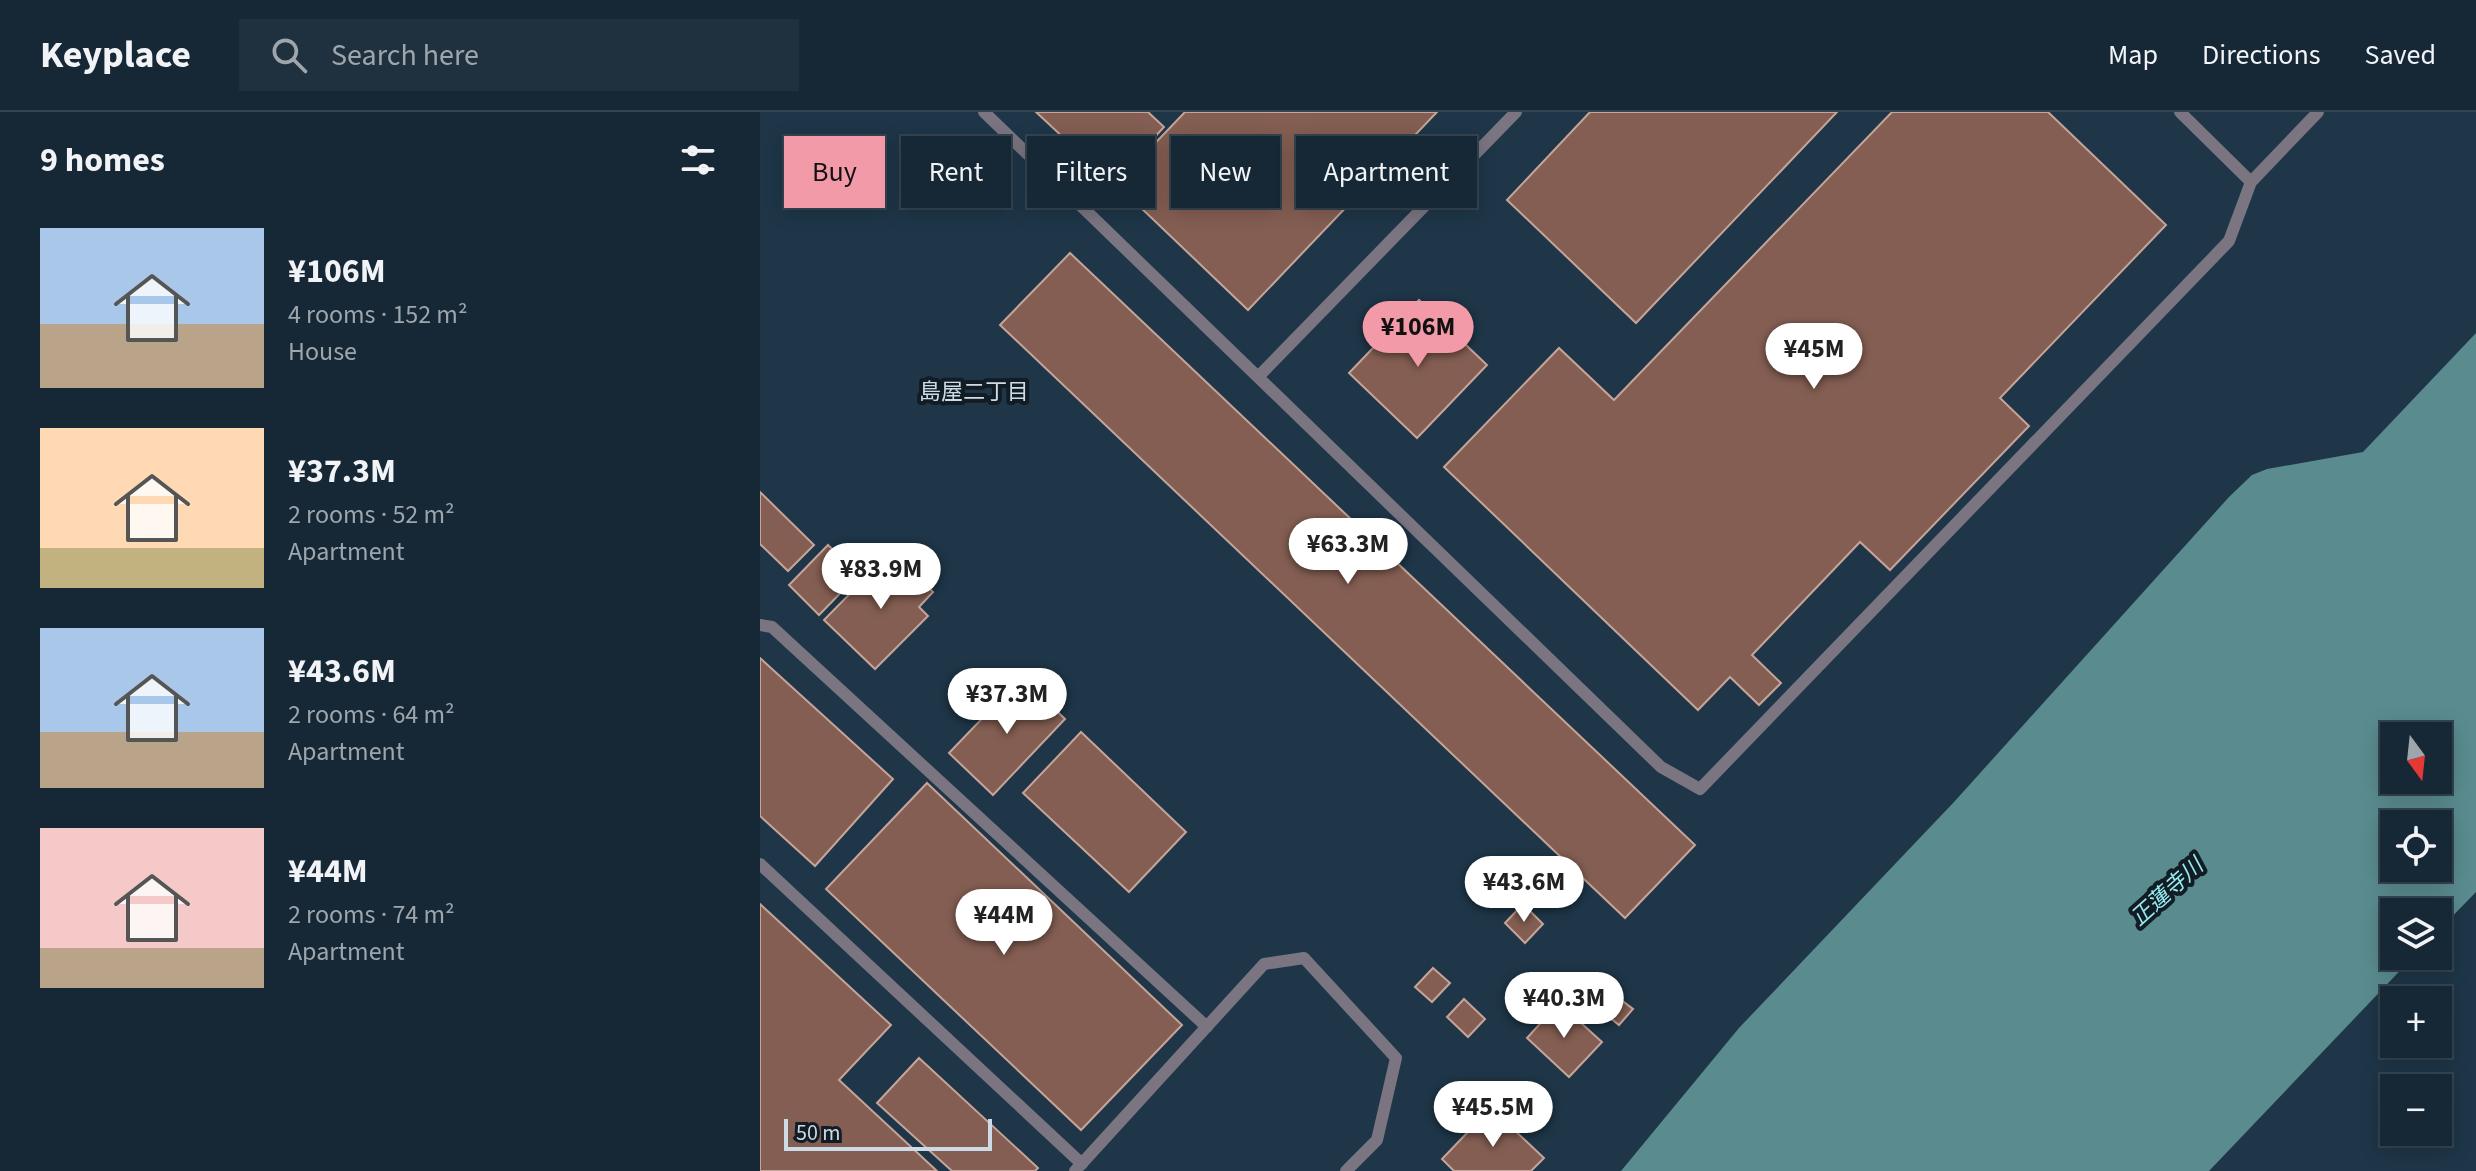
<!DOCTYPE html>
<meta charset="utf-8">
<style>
:root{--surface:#162836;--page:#1f303e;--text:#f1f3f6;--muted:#9ea6ad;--line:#354451;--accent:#f39aa9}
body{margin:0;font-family:"Source Sans 3","Noto Sans JP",sans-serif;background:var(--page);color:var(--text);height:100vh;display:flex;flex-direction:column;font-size:30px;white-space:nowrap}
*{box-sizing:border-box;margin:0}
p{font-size:26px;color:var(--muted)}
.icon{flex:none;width:44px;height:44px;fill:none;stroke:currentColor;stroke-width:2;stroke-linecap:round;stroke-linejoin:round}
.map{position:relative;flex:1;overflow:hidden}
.sheet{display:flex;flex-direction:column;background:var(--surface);width:760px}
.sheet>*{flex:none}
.banner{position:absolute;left:24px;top:24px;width:760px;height:72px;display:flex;gap:16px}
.needle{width:52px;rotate:165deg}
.controls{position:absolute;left:1620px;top:610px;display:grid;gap:16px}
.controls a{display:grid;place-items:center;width:72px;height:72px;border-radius:0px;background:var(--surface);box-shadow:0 4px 20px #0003,0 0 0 2px var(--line);font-size:40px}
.scale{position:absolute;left:24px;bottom:20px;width:208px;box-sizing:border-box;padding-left:8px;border:4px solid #cddbe6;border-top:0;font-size:22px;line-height:28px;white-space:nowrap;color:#cddbe6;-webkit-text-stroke:6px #121c24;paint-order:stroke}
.price{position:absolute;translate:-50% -68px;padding:0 18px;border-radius:28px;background:#fff;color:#222;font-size:26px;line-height:52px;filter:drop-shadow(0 2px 4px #0008)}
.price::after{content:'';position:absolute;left:50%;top:48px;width:24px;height:18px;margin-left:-12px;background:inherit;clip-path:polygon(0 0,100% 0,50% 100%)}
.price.selected{background:var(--accent);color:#111}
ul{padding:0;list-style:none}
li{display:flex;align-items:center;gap:24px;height:200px;padding:0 40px}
li span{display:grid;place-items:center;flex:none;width:224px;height:160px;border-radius:0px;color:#555}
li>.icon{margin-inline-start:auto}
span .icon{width:96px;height:96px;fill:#fffc;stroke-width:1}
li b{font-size:34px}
h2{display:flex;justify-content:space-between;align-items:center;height:96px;padding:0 40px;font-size:34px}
.pill{padding:0 28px;border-radius:0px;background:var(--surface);box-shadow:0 4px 20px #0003,0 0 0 2px var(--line);font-size:28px;line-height:72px}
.pill.selected{background:var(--accent);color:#111}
header{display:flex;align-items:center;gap:48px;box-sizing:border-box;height:112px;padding:0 40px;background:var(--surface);border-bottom:2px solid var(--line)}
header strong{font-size:38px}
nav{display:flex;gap:44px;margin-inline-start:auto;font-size:28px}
.search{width:560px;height:72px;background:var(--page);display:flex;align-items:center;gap:20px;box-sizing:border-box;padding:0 28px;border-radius:0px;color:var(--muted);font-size:30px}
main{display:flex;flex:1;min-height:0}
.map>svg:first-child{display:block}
.water{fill:#5a8c8f;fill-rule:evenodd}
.building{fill:#845e52;stroke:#c6a499;stroke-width:2}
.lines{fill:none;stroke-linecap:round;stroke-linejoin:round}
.service{stroke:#7a7581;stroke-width:12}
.labels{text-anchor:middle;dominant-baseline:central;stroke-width:8;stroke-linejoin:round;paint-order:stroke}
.neighbourhood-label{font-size:22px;fill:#cddbe6;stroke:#121c24}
.water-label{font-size:22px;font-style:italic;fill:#96ecf2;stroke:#121c24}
</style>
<header>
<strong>Keyplace</strong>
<div class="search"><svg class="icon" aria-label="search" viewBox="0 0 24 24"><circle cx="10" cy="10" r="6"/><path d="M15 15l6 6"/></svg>Search here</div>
<nav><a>Map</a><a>Directions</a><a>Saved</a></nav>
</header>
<main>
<section class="sheet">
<h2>9 homes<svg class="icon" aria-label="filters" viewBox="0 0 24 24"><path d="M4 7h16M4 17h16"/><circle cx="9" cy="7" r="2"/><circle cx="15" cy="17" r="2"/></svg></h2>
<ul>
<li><span style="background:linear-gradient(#a9c7e8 60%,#b9a48a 0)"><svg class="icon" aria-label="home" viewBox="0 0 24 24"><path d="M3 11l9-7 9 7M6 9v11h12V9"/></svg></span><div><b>¥106M</b><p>4 rooms · 152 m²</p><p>House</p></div></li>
<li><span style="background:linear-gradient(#ffd9b3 75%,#c2b280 0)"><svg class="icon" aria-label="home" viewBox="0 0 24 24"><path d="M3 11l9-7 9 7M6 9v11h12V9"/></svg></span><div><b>¥37.3M</b><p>2 rooms · 52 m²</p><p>Apartment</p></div></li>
<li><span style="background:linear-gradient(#a9c7e8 65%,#b9a48a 0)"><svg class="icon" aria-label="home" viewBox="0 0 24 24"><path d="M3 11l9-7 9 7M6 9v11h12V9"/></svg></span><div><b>¥43.6M</b><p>2 rooms · 64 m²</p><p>Apartment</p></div></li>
<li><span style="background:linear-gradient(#f6c9c9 75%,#b9a48a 0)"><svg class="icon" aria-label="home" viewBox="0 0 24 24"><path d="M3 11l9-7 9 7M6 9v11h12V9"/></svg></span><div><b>¥44M</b><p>2 rooms · 74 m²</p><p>Apartment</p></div></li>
</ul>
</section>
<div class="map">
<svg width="1716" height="1059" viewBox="0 0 1716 1059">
<rect width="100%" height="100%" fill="#1e3648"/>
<path class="water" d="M1716,221V780L1678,819V800H1634V844H1654L1449,1059H861L979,916L1194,690L1469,385L1492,363L1507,357L1603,340ZM1634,624H1678V668H1634ZM1634,712H1678V756H1634Z"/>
<path class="building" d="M276,0H388L404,15L352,71Z
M425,0H677L488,198L356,72Z
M830,0H1077L876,211L747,88Z
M1132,0H1288L1406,113L1240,286L1269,314L1130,458L1100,430L992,543L1021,571L999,593L970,565L938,598L684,355L799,236L854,288Z
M310,141L935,733L865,806L240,213Z
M659,188L727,253L657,326L589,261Z
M0,380L54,433L28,459L0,432Z
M68,433L99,462L59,503L29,473Z
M131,440L173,480L159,495L168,504L115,557L64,508Z
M0,546L133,667L55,754L0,704Z
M262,565L305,607L233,683L189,641Z
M321,620L426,720L369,780L263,681Z
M167,671L422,913L321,1018L66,777Z
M0,792L131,913L79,968L177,1059H0Z
M763,792L783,812L765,831L745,811Z
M673,856L690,871L672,890L655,875Z
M856,884L873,897L859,913L843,900Z
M704,887L725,907L708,925L687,905Z
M799,891L842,930L809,965L767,926Z
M159,946L278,1056L275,1059H192L117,991Z
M731,996L784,1046L771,1059H694L682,1047Z"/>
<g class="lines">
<path class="service" d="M224,0L901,655L940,677L1469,129L1491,70
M1420,0L1491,70L1558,0
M498,265L756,0
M0,513L12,515L447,915
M0,752L322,1052
M315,1059L504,852L544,846L636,946L617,1028L586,1059"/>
</g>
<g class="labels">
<g class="neighbourhood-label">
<text x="214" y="280">島屋二丁目</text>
</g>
<g class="water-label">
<text transform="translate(1407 780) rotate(-42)">正蓮寺川</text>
</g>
</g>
</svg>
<div class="controls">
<a><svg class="needle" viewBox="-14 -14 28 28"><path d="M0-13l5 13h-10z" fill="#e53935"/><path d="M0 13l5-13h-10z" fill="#9ea6ad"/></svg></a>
<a><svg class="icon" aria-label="locate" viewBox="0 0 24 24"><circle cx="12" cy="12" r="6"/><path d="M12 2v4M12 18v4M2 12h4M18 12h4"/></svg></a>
<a><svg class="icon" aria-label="layers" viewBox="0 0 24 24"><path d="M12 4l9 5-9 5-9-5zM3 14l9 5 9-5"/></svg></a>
<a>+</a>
<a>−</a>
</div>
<div class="scale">50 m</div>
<b class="price selected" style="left:658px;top:257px">¥106M</b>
<b class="price" style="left:1054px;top:279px">¥45M</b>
<b class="price" style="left:588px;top:474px">¥63.3M</b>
<b class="price" style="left:121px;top:499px">¥83.9M</b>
<b class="price" style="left:247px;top:624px">¥37.3M</b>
<b class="price" style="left:764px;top:812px">¥43.6M</b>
<b class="price" style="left:244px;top:845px">¥44M</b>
<b class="price" style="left:804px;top:928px">¥40.3M</b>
<b class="price" style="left:733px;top:1037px">¥45.5M</b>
<div class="banner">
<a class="pill selected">Buy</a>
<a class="pill">Rent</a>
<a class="pill">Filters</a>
<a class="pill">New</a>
<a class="pill">Apartment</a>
</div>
</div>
</main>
